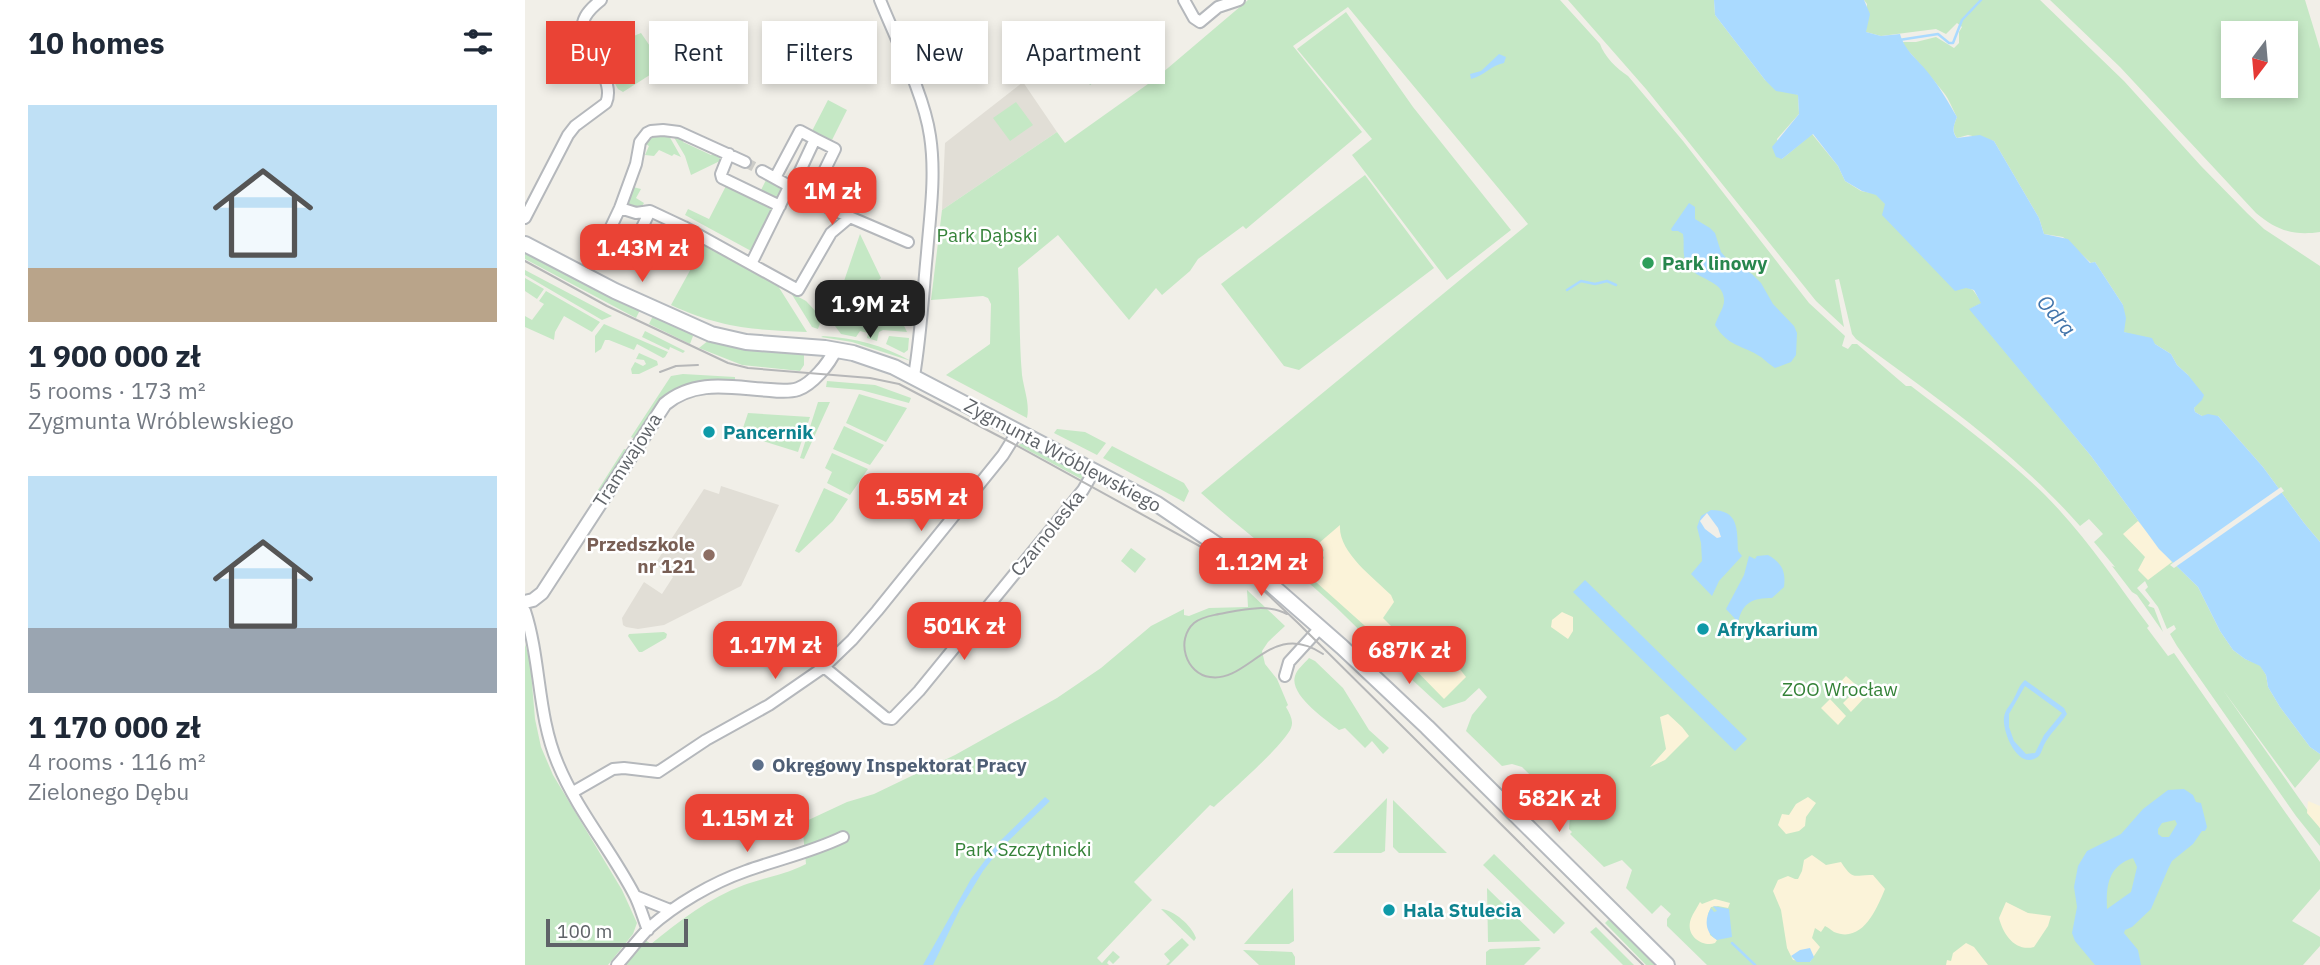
<!DOCTYPE html>
<meta charset="utf-8">
<style>
:root{--surface:#fff;--page:#f2f2f3;--text:#1f2937;--muted:#747a83;--accent:#ea4335}
body{margin:0;font-family:"IBM Plex Sans",sans-serif;background:var(--page);color:var(--text);height:100vh;display:flex;flex-direction:column;font-size:26px;white-space:nowrap}
*{box-sizing:border-box;margin:0}
p{font-size:23px;color:var(--muted)}
.icon{flex:none;width:38px;height:38px;fill:none;stroke:currentColor;stroke-width:2;stroke-linecap:round;stroke-linejoin:round}
.map{position:relative;flex:1;overflow:hidden}
.panel{display:flex;flex-direction:column;background:var(--surface);width:525px}
.panel>*{flex:none}
.hud{position:absolute;left:21px;top:21px;width:665px;height:63px;display:flex;gap:14px}
.needle{width:46px;rotate:196deg}
.fabs{position:absolute;left:1696px;top:21px;display:grid;gap:14px}
.fabs a{display:grid;place-items:center;width:77px;height:77px;border-radius:0px;background:var(--surface);box-shadow:0 4px 10px #0003;font-size:35px}
.scale{position:absolute;left:21px;bottom:18px;width:142px;box-sizing:border-box;padding-left:7px;border:4px solid #5f6368;border-top:0;font-size:19px;line-height:24px;white-space:nowrap;color:#5f6368;-webkit-text-stroke:5px #fff;paint-order:stroke}
.price{position:absolute;translate:-50% -60px;padding:0 16px;border-radius:14px;background:var(--accent);color:#fff;font-size:23px;line-height:46px;filter:drop-shadow(0 2px 4px #0008)}
.price::after{content:'';position:absolute;left:50%;top:42px;width:21px;height:16px;margin-left:-10px;background:inherit;clip-path:polygon(0 0,100% 0,50% 100%)}
.price.active{background:#222;color:#fff}
ul{padding:0;list-style:none}
li{display:grid;align-content:center;gap:14px;height:371px;padding:0 28px}
li span{display:grid;place-items:center;height:217px;border-radius:0px;color:#555}
li>.icon{margin-inline-start:auto}
span .icon{width:126px;height:126px;fill:#fffc;stroke-width:1}
li b{font-size:30px}
h2{display:flex;justify-content:space-between;align-items:center;height:84px;padding:0 28px;font-size:30px}
.pill{padding:0 24px;border-radius:0px;background:var(--surface);box-shadow:0 4px 10px #0003;font-size:24px;line-height:63px}
.pill.active{background:var(--accent);color:#fff}
main{display:flex;flex:1;min-height:0}
.map>svg:first-child{display:block}
.education{fill:#e1ded6}
.green{fill:#c5e8c5;fill-rule:evenodd}
.sand{fill:#fbf3d9}
.water{fill:#aadaff;fill-rule:evenodd}
.pier{fill:#f1efe8}
.lines{fill:none;stroke-linecap:round;stroke-linejoin:round}
.stream{stroke:#aadaff;stroke-width:2.5}
.minor-tunnel{stroke:#ccccc8;stroke-width:10;stroke-dasharray:10 5;stroke-linecap:butt}
.minor-casing{stroke:#b5b8bc;stroke-width:14}
.tertiary-casing{stroke:#b5b8bc;stroke-width:16}
.secondary-casing{stroke:#b6babf;stroke-width:18}
.minor{stroke:#fff;stroke-width:10}
.tertiary{stroke:#fff;stroke-width:12}
.secondary{stroke:#fff;stroke-width:14}
.tram{stroke:#b6b7b8;stroke-width:2}
.leisure-dot{fill:#2e9e5b;stroke:#fff;stroke-width:2.5}
.culture-dot{fill:#0f9aa8;stroke:#fff;stroke-width:2.5}
.education-dot{fill:#8d6e63;stroke:#fff;stroke-width:2.5}
.service-dot{fill:#5c6f8a;stroke:#fff;stroke-width:2.5}
.labels{text-anchor:middle;dominant-baseline:central;stroke-width:5;stroke-linejoin:round;paint-order:stroke}
.park-label{font-size:19px;fill:#348238;stroke:#fff}
.leisure-label{font-size:19px;font-weight:bold;fill:#27864d;stroke:#fff;text-anchor:start}
.culture-label{font-size:19px;font-weight:bold;fill:#0d838f;stroke:#fff;text-anchor:start}
.street-label{font-size:19px;fill:#5f6368;stroke:#fff}
.education-label{font-size:19px;font-weight:bold;fill:#785e54;stroke:#fff;text-anchor:end}
.service-label{font-size:19px;font-weight:bold;fill:#4e5e75;stroke:#fff;text-anchor:start}
.water-label{font-size:21px;font-style:italic;fill:#4174aa;stroke:#fff}
</style>
<main>
<section class="panel">
<h2>10 homes<svg class="icon" aria-label="filters" viewBox="0 0 24 24"><path d="M4 7h16M4 17h16"/><circle cx="9" cy="7" r="2"/><circle cx="15" cy="17" r="2"/></svg></h2>
<ul>
<li><span style="background:linear-gradient(#bfe0f5 75%,#b9a48a 0)"><svg class="icon" aria-label="home" viewBox="0 0 24 24"><path d="M3 11l9-7 9 7M6 9v11h12V9"/></svg></span><div><b>1 900 000 zł</b><p>5 rooms · 173 m²</p><p>Zygmunta Wróblewskiego</p></div></li>
<li><span style="background:linear-gradient(#bfe0f5 70%,#9aa5b1 0)"><svg class="icon" aria-label="home" viewBox="0 0 24 24"><path d="M3 11l9-7 9 7M6 9v11h12V9"/></svg></span><div><b>1 170 000 zł</b><p>4 rooms · 116 m²</p><p>Zielonego Dębu</p></div></li>
</ul>
</section>
<div class="map">
<svg width="1795" height="965" viewBox="0 0 1795 965">
<rect width="100%" height="100%" fill="#f1efe8"/>
<path class="education" d="M498,82L532,132L417,210L420,143Z
M196,486L254,505L216,586L139,625L113,629L101,627L98,625L97,618L119,582L137,594L148,577L130,564L179,489L194,494Z"/>
<path class="green" d="M723,0H1035L1075,44C1079,56 1092,69 1103,76L1158,141L1284,303L1320,336L1317,346L1323,349L1327,344H1332L1381,386H1386C1432,421 1479,455 1520,495C1559,534 1591,582 1624,626L1622,628L1643,656L1649,653L1795,862V889L1767,921L1795,937V946L1778,965H1182L1142,926V919L1146,914L1136,905L1127,914L1101,888L1107,870L1097,860L1079,867L1045,834L1047,832L1044,829L1045,816L1041,810L997,767L987,764L977,766L941,731L947,715L962,697L954,688L940,701L918,708C885,678 851,647 820,616C775,572 723,536 676,493L1003,224L823,7L768,46L837,132L721,229L718,226L673,259L665,271L637,295L631,288L604,320L533,235L493,268C495,303 494,340 497,375C499,390 505,403 502,418L421,375L465,344L466,304L463,298L458,296L406,300L417,210L532,132L540,143L630,79Z
M1043,0H1189L1190,15L1240,80L1273,95L1274,114L1252,139L1257,159L1287,134L1313,166L1320,181L1336,191L1351,194L1441,287L1448,290L1457,303L1445,309L1566,456L1634,549L1673,587L1695,631L1708,650L1720,659L1735,665L1741,675L1743,687L1755,707L1785,747L1795,754V759L1770,788L1698,690L1795,828V846L1771,816L1652,646L1645,634L1651,629L1649,625L1642,629L1633,607L1620,590L1623,587L1620,581L1612,588L1625,603L1623,606L1629,608L1638,632L1612,595L1607,592L1587,566L1590,567L1569,542L1578,534L1564,519L1555,526C1490,452 1410,396 1331,339L1327,334L1314,279L1310,280L1319,327L1291,301L1121,89Z
M1339,0H1515L1599,81L1676,166L1722,213L1739,229L1795,266V542L1779,523L1738,467L1693,416H1677L1670,412L1669,408L1673,402L1663,375L1652,365L1646,354L1630,344L1599,332L1598,305L1570,262L1566,263L1538,237L1519,234L1514,218L1469,141L1443,135L1432,138C1426,130 1429,125 1432,117C1428,110 1424,99 1419,93C1406,77 1393,61 1379,46L1378,42H1391L1411,37L1429,48L1434,43V32L1437,27L1432,23L1421,34L1411,29L1356,36L1341,32L1342,4Z
M1525,0H1780L1795,49V232C1768,236 1751,230 1731,213L1595,67ZM1708,33H1760V86H1708Z
M821,12L888,107L986,230L922,280L827,155L847,139L772,49Z
M116,33L129,52L142,43L150,59L98,92L93,89L72,51Z
M600,46L607,56L565,85L555,71L571,59L579,69L593,59L590,54Z
M303,100L322,110L307,140L287,131Z
M491,102L508,125L485,141L468,118Z
M143,134L156,157L149,154L147,156L134,150L129,156L120,155L124,146L119,143L128,135Z
M147,134L159,138L158,142L186,155L190,153L197,160L166,175L160,156Z
M840,175L909,268L774,370L759,366L696,284Z
M242,178L255,189V200L236,190Z
M202,184L251,208L228,252L160,215L163,209L184,219Z
M108,187L116,189L111,198L119,203L115,209L102,205L101,202Z
M335,234L356,278L308,324L303,317L317,287Z
M179,245L253,286L282,332C230,330 195,328 146,305Z
M0,252L115,310L111,318L0,259Z
M0,270L87,316L77,320L0,275Z
M0,278L19,289L12,299L0,291Z
M358,282L382,332L358,330L354,332L352,341L342,338L343,333L335,331L331,337L316,334L310,326Z
M21,291L75,322L67,332L39,316L30,332L29,340L0,327V316L7,320L19,304L14,301Z
M266,293L281,301L297,318L293,329L287,327Z
M128,316L164,332L168,336L165,344L124,324Z
M79,324L143,352L140,357L138,358L112,344L109,350L84,340H80L76,349L70,353V336Z
M120,331L160,351L158,353L145,347L144,350L117,337Z
M298,336C329,338 358,345 386,361L327,342L296,337Z
M364,336L384,338L383,350L379,353L361,344Z
M184,340L230,350L279,353V365L275,371L217,365L174,348Z
M114,353L132,361L133,365L114,374H107L106,369L110,362L118,366L121,364L119,360L111,359Z
M158,374L210,377V383C147,379 143,389 110,439L106,437L146,376Z
M302,381L350,385L386,398L384,403L336,390L301,387Z
M334,394L382,408L361,442L321,423Z
M293,402H305L279,459L275,458Z
M223,413L285,417L273,452L216,434Z
M319,426L359,445L345,465L308,449Z
M532,429L560,432L581,443L572,455L529,433Z
M496,444H503L556,473L558,480L493,445Z
M587,446L659,483L664,491L659,502L578,458Z
M99,449L103,450L69,503L66,501Z
M307,453L343,469L325,495L302,483L307,472L300,468Z
M299,488L323,499L308,521L274,553L270,551Z
M606,548L621,559L610,573L596,561Z
M722,590L760,626L743,642L737,651L740,664L752,679L763,705L761,707C765,714 769,721 766,728C759,745 705,792 689,807L685,805L609,882L627,900L572,958L577,963L588,951L595,957L588,964L584,960L582,963L584,965H97L119,939L126,944C154,921 184,898 219,885C240,877 260,875 281,864L277,823L322,802L349,794L430,755L532,698L576,668L626,626L659,609V615L664,616L684,608L723,607Z
M139,632L142,634L141,638L117,652H114L103,636L104,634Z
M0,644L5,660L10,719L16,747L28,775L97,890L112,923L108,934L83,965H0Z
M784,658L790,661L818,688L844,730L864,748L858,754L847,741L840,748L820,728L814,730C801,720 764,695 770,676C772,669 779,664 784,658Z
M862,798L860,851L856,853H808Z
M868,800L922,853H874L868,847Z
M969,854L1040,923L1029,934L958,865Z
M768,888L769,941L764,944H719Z
M962,888L1015,940L1014,941L963,942Z
M636,909C649,910 667,926 671,938L669,941Z
M1083,920L1087,921L1131,965H1121L1080,923Z
M1071,927L1109,965H1098L1065,932Z
M657,938L664,945L644,965H641L645,961L639,954Z
M1014,947L1016,948L999,965H961V952L965,949Z
M718,950L767,952L770,957V965H734Z"/>
<path class="sand" d="M1613,521L1647,562L1623,580L1613,570L1620,557L1598,534Z
M815,525C813,552 848,577 866,595L869,602L858,618L876,636L884,629L895,632H914L921,638L924,655L941,677L919,699L871,650L849,634L782,574L799,558L797,554L799,550L794,543Z
M1037,612L1048,617V631L1043,639L1026,627L1027,620Z
M1321,676L1330,684L1317,697L1309,689Z
M1333,688L1341,696L1326,712L1318,703Z
M1305,699L1321,716L1313,725L1296,708Z
M1143,714L1157,727L1164,736L1140,760L1125,767L1141,749L1135,717Z
M1283,797L1291,803L1281,817L1280,826L1274,831L1261,834L1253,825L1257,814L1264,815L1271,804Z
M1783,801L1795,806V828L1782,813Z
M1287,855L1301,865L1316,862C1329,882 1329,874 1348,875L1360,889C1352,908 1338,944 1309,932C1306,930 1304,928 1300,926L1296,932L1290,928L1287,938L1295,947L1285,962L1268,960L1262,948L1256,910L1248,891L1253,880L1263,876L1270,879H1273L1277,871L1279,860Z
M1190,899L1205,903L1203,908L1193,906L1186,907L1183,914L1185,935L1192,940L1190,943C1178,947 1162,937 1165,922C1166,916 1172,908 1175,902L1177,904Z
M1481,902L1503,913L1526,916L1523,926L1509,947C1490,952 1478,934 1474,918Z
M1441,943L1449,947L1463,965H1421L1422,960L1426,961L1428,953Z"/>
<path class="water" d="M1189,0H1339L1345,14L1341,32L1356,36L1375,34C1380,52 1395,61 1405,75C1416,89 1423,102 1432,117C1429,125 1426,131 1432,138L1455,135L1469,141L1514,218L1519,234L1543,239L1565,263L1570,262L1598,305L1601,318L1599,332L1627,338L1630,344L1646,354L1652,365L1663,375L1679,395L1677,400L1669,408L1670,412L1677,416L1683,414L1693,416L1738,467L1779,523L1795,542V754L1785,747L1755,707L1743,687L1741,675L1735,666L1720,659L1708,650L1695,631L1673,587L1634,549L1566,456L1444,309L1456,303L1449,290L1441,288L1430,291L1357,215L1360,204L1351,195L1337,191L1320,181L1313,166L1288,134L1257,159L1251,157L1247,147L1274,114L1273,95L1251,91L1240,80L1190,15Z
M974,54L981,57L979,63C966,65 959,76 946,79L945,74L956,71Z
M1164,203L1170,207V219L1185,228L1190,233L1196,252L1203,260L1227,274L1236,283L1248,304L1269,326L1272,333L1271,355L1266,362L1250,368C1245,365 1241,361 1236,357C1218,345 1203,347 1190,325C1192,317 1200,307 1199,299C1198,280 1172,280 1163,266C1156,256 1160,245 1158,234L1153,231H1147L1146,229Z
M1186,510C1214,510 1212,529 1213,551L1217,556L1194,581L1187,596L1166,574L1177,561L1176,543L1172,527L1176,516Z
M1243,555C1257,563 1261,572 1259,587L1247,598C1228,598 1218,602 1213,622L1201,609L1219,575L1224,556L1230,559L1232,556Z
M1060,580L1222,739L1210,751L1048,592Z
M1500,680L1539,708L1542,714C1535,725 1525,733 1519,745C1517,749 1516,756 1511,758C1492,769 1477,731 1479,717C1480,709 1486,705 1489,698C1493,691 1494,685 1500,680ZM1500,686L1537,713L1519,735L1510,753L1501,754L1489,741L1484,727V714Z
M1659,789L1668,795L1671,802L1676,803L1682,827L1680,831H1677L1668,844L1647,861L1643,869L1626,909L1607,927L1600,930L1599,933L1613,950L1616,965H1570L1550,941L1547,933L1552,907L1549,887L1553,866L1562,851L1596,834L1618,809L1643,790ZM1650,820L1652,824L1644,837H1637L1633,834V829L1637,823ZM1608,858L1612,867L1606,892L1582,909C1581,886 1583,866 1608,858Z
M520,797L525,801L476,848L458,871L435,909L408,965H398L446,879L473,843Z
M1188,906L1204,909L1207,937L1192,940C1180,933 1179,919 1186,908L1189,912L1192,911Z
M1285,948L1289,957L1285,962H1272L1266,956L1275,950Z"/>
<path class="pier" d="M1756,487L1759,491L1649,568L1645,565Z
M1182,513L1193,528L1196,537L1192,538L1180,529L1175,521Z"/>
<g class="lines">
<path class="stream" d="M1374,40L1413,34L1424,43H1428L1437,20L1456,0
M1042,290L1056,281L1070,284L1082,281L1091,285
M1207,943L1230,965"/>
<path class="minor-tunnel" d="M220,162L237,171"/>
<defs>
<path id="minor" d="M355,0C371,40 399,94 405,136C411,175 405,215 402,253C398,294 396,335 389,376
M659,0L669,18L675,22L693,7L714,0
M204,154L196,174L197,178L255,206
M237,171L306,209L383,242
M250,178L275,131L290,139
M267,188L290,139L310,149L286,198
M95,208L111,213L125,211L159,227L273,290L306,233L325,217
M0,218L43,135L50,126L81,103C90,83 67,56 57,38C55,20 62,11 76,0
M85,229L110,242L99,262L77,252L76,248L95,208L111,164L115,142L122,133L126,131L138,130L154,132L220,162
M110,242L125,211
M226,264L264,187
M0,611C16,660 12,715 33,764C52,810 86,850 109,894C115,905 118,918 123,930
M299,667L361,718L367,719L394,691L558,490L569,471
M760,676L764,662L795,628
M48,792L88,769L99,768L133,772L181,740L244,705L299,667L327,640L352,611L478,455L493,431
M110,896L145,910
M92,965C103,953 113,939 124,928C151,904 187,883 221,871C254,859 287,852 318,837"/>
<path id="tertiary" d="M0,602L8,600L17,593L140,404C171,378 208,388 245,390C254,391 264,392 273,389C287,384 304,364 310,350"/>
<path id="secondary" d="M0,244L90,291L186,334L221,342L300,348L328,353L369,367L632,504L728,569L817,647L902,727L1142,965"/>
</defs>
<use href="#minor" class="minor-casing"/>
<use href="#tertiary" class="tertiary-casing"/>
<use href="#secondary" class="secondary-casing"/>
<use href="#minor" class="minor"/>
<use href="#tertiary" class="tertiary"/>
<use href="#secondary" class="secondary"/>
<path class="tram" d="M0,261L82,306L203,363L223,368L345,378L374,384L487,443L689,554L736,588L773,623L1118,965
M135,372L151,366L173,365
M762,614C742,603 716,610 694,614C685,616 676,617 669,623C650,640 661,674 685,677C724,683 746,619 798,654"/>
</g>
<circle class="leisure-dot" cx="1123" cy="263" r="7"/>
<g class="culture-dot">
<circle cx="184" cy="432" r="7"/>
<circle cx="1178" cy="629" r="7"/>
<circle cx="864" cy="910" r="7"/>
</g>
<circle class="education-dot" cx="184" cy="555" r="7"/>
<circle class="service-dot" cx="233" cy="765" r="7"/>
<g class="labels">
<g class="park-label">
<text x="462" y="235">Park Dąbski</text>
<text x="1315" y="689">ZOO Wrocław</text>
<text x="498" y="849">Park Szczytnicki</text>
</g>
<g class="leisure-label">
<text x="1137" y="263">Park linowy</text>
</g>
<g class="culture-label">
<text x="198" y="432">Pancernik</text>
<text x="1192" y="629">Afrykarium</text>
<text x="878" y="910">Hala Stulecia</text>
</g>
<g class="street-label">
<text transform="translate(538 455) rotate(28)">Zygmunta Wróblewskiego</text>
<text transform="translate(102 460) rotate(-57)">Tramwajowa</text>
<text transform="translate(522 533) rotate(-51)">Czarnoleska</text>
</g>
<g class="education-label">
<text x="170" y="544">Przedszkole<tspan x="170" dy="22">nr 121</tspan></text>
</g>
<g class="service-label">
<text x="247" y="765">Okręgowy Inspektorat Pracy</text>
</g>
<g class="water-label">
<text transform="translate(1532 315) rotate(49)">Odra</text>
</g>
</g>
</svg>
<div class="fabs">
<a><svg class="needle" viewBox="-14 -14 28 28"><path d="M0-13l5 13h-10z" fill="#e53935"/><path d="M0 13l5-13h-10z" fill="#747a83"/></svg></a>
</div>
<div class="scale">100 m</div>
<b class="price" style="left:307px;top:227px">1M zł</b>
<b class="price" style="left:117px;top:284px">1.43M zł</b>
<b class="price active" style="left:345px;top:340px">1.9M zł</b>
<b class="price" style="left:396px;top:533px">1.55M zł</b>
<b class="price" style="left:736px;top:598px">1.12M zł</b>
<b class="price" style="left:439px;top:662px">501K zł</b>
<b class="price" style="left:250px;top:681px">1.17M zł</b>
<b class="price" style="left:884px;top:686px">687K zł</b>
<b class="price" style="left:1034px;top:834px">582K zł</b>
<b class="price" style="left:222px;top:854px">1.15M zł</b>
<div class="hud">
<a class="pill active">Buy</a>
<a class="pill">Rent</a>
<a class="pill">Filters</a>
<a class="pill">New</a>
<a class="pill">Apartment</a>
</div>
</div>
</main>
